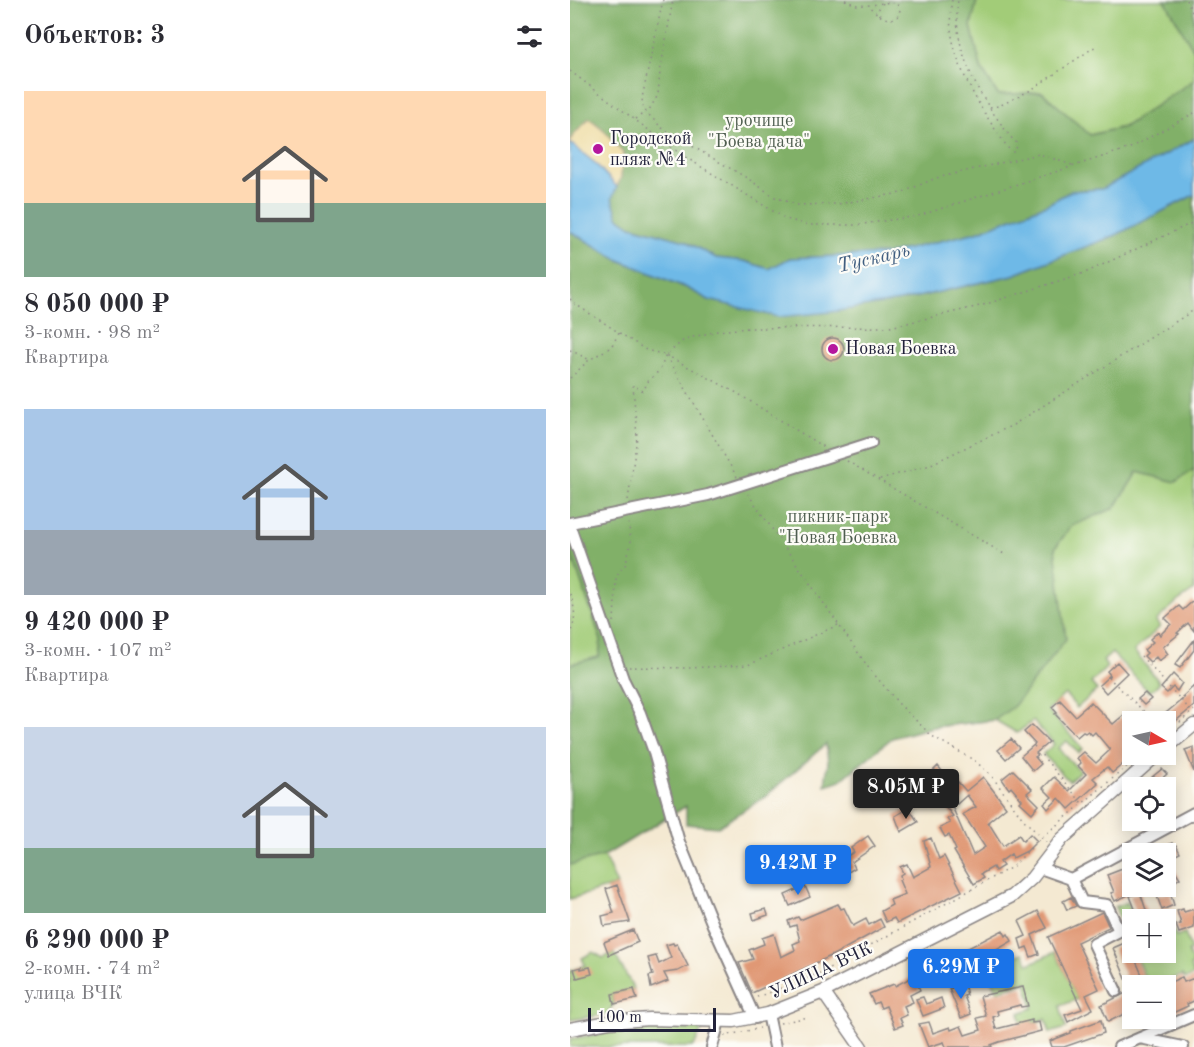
<!DOCTYPE html>
<html lang="ru">
<meta charset="utf-8">
<style>
:root{--surface:#fff;--page:#f2f2f3;--text:#2b2b33;--muted:#7c7c81;--accent:#1a73e8}
body{margin:0;font-family:"Old Standard TT",serif;background:var(--page);color:var(--text);height:100vh;display:flex;flex-direction:column;font-size:22px;white-space:nowrap}
*{box-sizing:border-box;margin:0}
p{font-size:20px;color:var(--muted)}
.icon{flex:none;width:33px;height:33px;fill:none;stroke:currentColor;stroke-width:2;stroke-linecap:round;stroke-linejoin:round}
.map{position:relative;flex:1;overflow:hidden}
.side{display:flex;flex-direction:column;background:var(--surface);width:570px}
.side>*{flex:none}
.needle{width:39px;rotate:99deg}
.buttons{position:absolute;left:552px;top:711px;display:grid;gap:12px}
.buttons a{display:grid;place-items:center;width:54px;height:54px;border-radius:0px;background:var(--surface);box-shadow:0 3px 15px #0003;font-size:30px}
.scale{position:absolute;left:18px;bottom:15px;width:128px;box-sizing:border-box;padding-left:6px;border:3px solid #22223b;border-top:0;font-size:16px;line-height:21px;white-space:nowrap;color:#22223b;-webkit-text-stroke:4px #fdfcf7;paint-order:stroke}
.price{position:absolute;translate:-50% -51px;padding:0 14px;border-radius:6px;background:var(--accent);color:#fff;font-size:20px;line-height:39px;filter:drop-shadow(0 2px 3px #0008)}
.price::after{content:'';position:absolute;left:50%;top:36px;width:18px;height:14px;margin-left:-9px;background:inherit;clip-path:polygon(0 0,100% 0,50% 100%)}
.price.selected{background:#222;color:#fff}
ul{padding:0;list-style:none}
li{display:grid;align-content:center;gap:12px;height:318px;padding:0 24px}
li span{display:grid;place-items:center;height:186px;border-radius:0px;color:#555}
li>.icon{margin-inline-start:auto}
span .icon{width:108px;height:108px;fill:#fffc;stroke-width:1}
li b{font-size:26px}
h2{display:flex;justify-content:space-between;align-items:center;height:72px;padding:0 24px;font-size:26px}
main{display:flex;flex:1;min-height:0}
.map>svg:first-child{display:block}
.green{fill:#a2cc78;stroke:#62775a;stroke-width:1.5}
.forest{fill:#81b068;stroke:#526952;stroke-width:1.5}
.sand{fill:#eeda9e;stroke:#887e6c;stroke-width:1.5}
.water{fill:#6eb9e7;stroke:#486e91;stroke-width:1.5}
.building{fill:#e09875;fill-rule:evenodd}
.lines{fill:none;stroke-linecap:round;stroke-linejoin:round}
.minor-casing{stroke:#8b8686;stroke-width:14}
.major-casing{stroke:#8b8686;stroke-width:15}
.path{stroke:#8b8686;stroke-width:1.5;stroke-dasharray:1.5 4.5;stroke-linecap:butt}
.minor{stroke:#fff;stroke-width:10}
.major{stroke:#fff;stroke-width:12}
.poi-dot{fill:#b5179e;stroke:#fdfcf7;stroke-width:2}
.labels{text-anchor:middle;dominant-baseline:central;stroke-width:4.5;stroke-linejoin:round;paint-order:stroke}
.park-label{font-size:18px;fill:#4f5e50;stroke:#fdfcf7}
.poi-label{font-size:18px;fill:#22223b;stroke:#fdfcf7;text-anchor:start}
.street-label{font-size:18px;fill:#22223b;stroke:#fdfcf7}
.water-label{font-size:20px;font-style:italic;fill:#405e80;stroke:#fdfcf7}
</style>
<main>
<section class="side">
<h2>Объектов: 3<svg class="icon" aria-label="filters" viewBox="0 0 24 24"><path d="M4 7h16M4 17h16"/><circle cx="9" cy="7" r="2"/><circle cx="15" cy="17" r="2"/></svg></h2>
<ul>
<li><span style="background:linear-gradient(#ffd9b3 60%,#7fa58c 0)"><svg class="icon" aria-label="home" viewBox="0 0 24 24"><path d="M3 11l9-7 9 7M6 9v11h12V9"/></svg></span><div><b>8 050 000 ₽</b><p>3-комн. · 98 m²</p><p>Квартира</p></div></li>
<li><span style="background:linear-gradient(#a9c7e8 65%,#9aa5b1 0)"><svg class="icon" aria-label="home" viewBox="0 0 24 24"><path d="M3 11l9-7 9 7M6 9v11h12V9"/></svg></span><div><b>9 420 000 ₽</b><p>3-комн. · 107 m²</p><p>Квартира</p></div></li>
<li><span style="background:linear-gradient(#c9d6e8 65%,#7fa58c 0)"><svg class="icon" aria-label="home" viewBox="0 0 24 24"><path d="M3 11l9-7 9 7M6 9v11h12V9"/></svg></span><div><b>6 290 000 ₽</b><p>2-комн. · 74 m²</p><p>улица ВЧК</p></div></li>
</ul>
</section>
<div class="map">
<svg width="624" height="1047" viewBox="0 0 624 1047">
<rect width="100%" height="100%" fill="#fdfcf7"/>
<filter id="ink" filterUnits="userSpaceOnUse"><feTurbulence type="fractalNoise" baseFrequency=".0167" numOctaves="2"/><feDisplacementMap in="SourceGraphic" scale="12" xChannelSelector="R" yChannelSelector="G"/><feConvolveMatrix kernelMatrix="1 2 1 2 8 2 1 2 1" color-interpolation-filters="sRGB"/></filter>
<filter id="wash" filterUnits="userSpaceOnUse"><feTurbulence type="fractalNoise" baseFrequency=".008" numOctaves="4" result="noise"/><feDisplacementMap in="SourceGraphic" scale="24" xChannelSelector="R" yChannelSelector="G"/><feGaussianBlur stdDeviation="1.35" result="paint"/><feColorMatrix in="noise" values="0 0 0 0 0 0 0 0 0 0 0 0 0 0 0 0 0 1.4 0 .05"/><feComposite in="paint" operator="in"/></filter>
<g filter="url(#wash)">
<rect width="100%" height="100%" fill="#f4e9d2"/>
<path class="green" d="M407,0H595L624,51V80L554,127L519,135L472,92L428,95L411,68L401,26Z
M624,470V590L608,601L586,621L590,627L564,651L590,683L579,692L542,653L533,661L537,667L521,683L527,690L507,708L495,694L478,710L513,749L508,753L497,741L488,748L510,771L499,781L473,754L484,744L463,721L447,733L425,720L362,727L382,684L116,806L34,856L47,885L0,899V801L485,548L501,526L545,508L567,472L606,482Z
M0,550L31,640L29,657L0,664Z
M557,902L565,919L562,920V949L545,907Z
M598,912L606,936L615,933L621,950L618,951L623,965L620,966L624,975L615,979L612,975L588,985H578L564,953L596,952V920L578,919Z
M23,952L33,958L44,953L64,989L42,994L44,1004L37,1014L0,1020V971L15,965L12,958Z
M485,952L508,999L490,1006L496,1028L480,1033L476,1019L452,1025L449,1013L463,1008L456,982L427,991L422,979L442,973L437,960L453,953L459,964Z
M61,1028L132,1029L124,1046L121,1047H0V1039Z"/>
<path class="forest" d="M0,0H407L401,26L411,68L428,95L472,92L520,135L554,127L624,80V139L532,189L501,191L478,204L407,232L318,254L220,258L199,269L174,261L146,258L115,241L61,226L48,217L42,198L25,163L0,143Z
M595,0H624V51Z
M624,195V470L606,482L567,472L545,508L501,526L485,548L496,639L444,706L425,720L362,727L322,738L271,780L255,785L258,762L256,744L196,796L148,827L116,824V806L34,856L0,865V664L29,657L31,640L0,550V231L47,259L117,288L139,300L330,301L443,275L546,235Z"/>
<path class="sand" d="M19,118L33,129L53,153L51,177L47,187L25,163L0,143L3,136Z"/>
<path class="water" d="M624,139V195L546,235L443,275L330,301L261,312L208,317L139,300L117,288L47,259L0,231V143L25,163L47,187L42,198L48,217L61,226L115,241L146,258L174,261L199,269L220,258L318,254L407,232L478,204L501,191L532,189Z"/>
<g id="blocks">
<path class="building" d="M252 349a11 11 0 1 1 22 0a11 11 0 1 1-22 0Z
M624,600V631L618,623L607,633L609,634L593,647L598,654L589,661L586,657L580,662L574,656L577,653L574,650L583,642L580,639L588,632L590,635L601,624L595,618L609,606L613,610Z
M624,640V650L610,668L605,665Z
M547,662L557,673L536,693L529,685L540,675L537,671Z
M603,674L612,683L607,691L603,687L597,693L591,688Z
M624,686V706L596,729V722H585L614,698L612,697Z
M575,693L581,699L574,705L568,699Z
M490,700L505,716L521,702L543,724L555,714L556,715L558,714L562,719V757L542,773L537,767L523,778L528,783L499,809L489,798L478,809L474,804L482,797L473,788L484,777L499,791L516,774L508,766L511,763L507,758L514,752L526,763L540,750L525,732L522,735L518,731L515,733L513,732L507,737L485,714L487,713L482,707Z
M462,725L479,742L466,753L468,755L465,757L471,764L463,771L451,756L465,744L454,732Z
M441,739L449,748L436,759L428,750Z
M624,747V772L615,750Z
M368,766L375,775L355,792L350,783L361,777L359,775Z
M592,769L597,774L587,783L582,777Z
M443,770L462,789L457,793L469,805L462,813L450,802L452,800L441,787L439,789L432,779Z
M413,777L436,807L418,822L433,846L449,835L453,841L460,834L467,841L457,851L443,858L441,854L430,862L433,866L425,871L423,867L411,874L414,878L404,884L384,851L386,850L379,835L375,837L370,828L380,823L377,819L383,816L373,804H370V793L378,791L388,782L396,791ZM397,795L406,807L393,814L415,847L403,855L381,804L385,802L387,804Z
M337,809L338,813L341,811L348,822L331,832L325,816Z
M298,836L305,846L282,862L285,868L270,877L263,864L284,852L281,848Z
M361,838L369,859L374,856L392,891L327,923L324,918L316,922L311,911L322,905L320,900L335,894L329,880L331,879L330,875L333,873L330,867L337,864L343,877L361,867L354,841Z
M602,843L603,847L606,845L610,853L596,860V854H582Z
M560,866L562,878L553,882L558,895L545,901L541,893L544,892L537,875Z
M604,869L610,878L604,882L598,873Z
M47,885L60,922L34,926L32,916L44,913L36,889Z
M235,886L240,897L220,906L215,895Z
M570,892L577,913L568,917L560,896Z
M600,892L604,905L592,910L587,896Z
M501,897L506,906L497,910L493,901Z
M268,904L271,909L274,908L283,926L296,919L299,925L310,919L314,927L265,954L182,993L169,963L183,959L179,950L194,944L192,938L204,934L211,957L225,950L223,944L230,941L226,925L220,927L218,921L228,917L230,920Z
M196,909L198,915L184,920L182,913Z
M613,909L614,912L624,909V928L609,933L606,925L611,924L607,911Z
M468,911L477,928L462,935L469,954L461,957L457,947L452,949L449,939L456,936L449,921Z
M532,912L539,927L507,942L529,989L516,995L523,1009L498,1022L495,1015L512,1009L478,937Z
M63,930L68,942L39,955L34,942Z
M433,930L436,936L438,934L442,941L423,952L427,965L411,970L414,980L406,983L400,966L363,981L360,977L347,983L350,990L340,995L343,1002L334,1006L337,1015L330,1018L333,1025L325,1028L316,1006L311,1008L308,1002L304,1004L299,994L324,984L325,986Z
M559,941L562,952L577,986H559L543,948Z
M103,943L104,945L107,944L118,966L108,971L94,973L98,981L81,988L79,976L83,975L78,958L86,956L89,964L101,958L96,945Z
M11,967V969L20,967L22,974L7,978L4,969Z
M612,977L614,982L624,978V1001L617,1004L618,1006L596,1016V984Z
M394,984L397,995L394,996L401,1014L391,1018L379,989Z
M453,987L458,1006L451,1007L450,1005L427,1011L428,1015L423,1017L426,1029L462,1020V1023L469,1022L471,1031L429,1042L421,1045L422,1047H376L374,1042L358,1047L349,1024L359,1022L363,1033L380,1027L381,1030L391,1026L395,1035L411,1030L407,1018L416,1016L410,996Z
M64,989L67,999L44,1004L42,994Z
M562,990V1010L538,1022L531,1005Z
M353,997L356,1004L371,998L374,1008L353,1016L346,999Z
M531,1020L534,1033L494,1047H482L480,1041L501,1033V1031Z"/>
</g>
</g>
<g filter="url(#ink)">
<use href="#blocks" fill-opacity="0" stroke="#8b8686" stroke-width="1.5"/>
<g class="lines">
<defs>
<path id="minor" d="M0,523L138,495L301,443
M0,527L53,679L70,713L83,749L109,842L143,925L185,1018
M470,868L501,879L624,813
M501,879L512,902L537,905L549,931L524,944L546,991
M198,1014L205,1047
M570,1038L613,1047
M142,1047L149,1021
M549,1047L624,1015"/>
<path id="major" d="M596,748L624,725
M253,992L291,1047
M0,1029L39,1022L79,1019L164,1021L198,1014L253,992L442,896L462,878L492,839L588,754"/>
</defs>
<use href="#minor" class="minor-casing"/>
<use href="#major" class="major-casing"/>
<path class="path" d="M93,0L72,98L73,109L92,128L115,142L177,178L205,197L228,205L268,204L331,193L366,178L469,154L505,166
M275,0C280,2 284,5 289,5C303,7 313,0 327,4L330,10L328,16C316,24 307,13 297,5
M382,0C372,52 410,108 438,148L443,152L446,150L447,143C439,137 435,129 429,121C404,88 382,43 388,0
M616,0L624,16
M623,0L624,2
M310,15L309,8L315,1
M0,71L112,155L216,219L238,225H286L348,216L560,148L624,113
M420,107L429,106L461,90L526,46
M65,119L79,110L88,95L90,72L103,0
M0,299L5,304L76,350L96,355L90,370L79,380L73,391L63,385
M0,350L18,359
M96,355L167,393L255,448
M0,378L19,360L41,347L49,333
M277,461L434,554
M167,477L96,355L115,339L147,331L178,328L320,327L410,306L517,272L624,222
M310,479L357,466L443,425L624,310
M178,494L298,667L329,704L362,736L405,761L421,775L453,819L476,842
M58,500L67,437L63,385
M0,594C5,608 7,619 0,633
M44,622L46,579L49,571L55,566L61,542L58,520
M571,656L622,712
M59,667L118,668L178,665L268,625
M538,677L585,722
M596,734L624,710
M464,746L512,803
M187,997L250,973L442,867L471,838L566,759
M210,1023L238,1017
M154,1036L190,1028"/>
<use href="#minor" class="minor"/>
<use href="#major" class="major"/>
</g>
</g>
<g class="poi-dot">
<circle cx="28" cy="149" r="6"/>
<circle cx="263" cy="349" r="6"/>
</g>
<g class="labels">
<g class="park-label">
<text x="189" y="121">урочище<tspan x="189" dy="21">"Боева дача"</tspan></text>
<text x="268" y="517">пикник-парк<tspan x="268" dy="21">"Новая Боевка</tspan></text>
</g>
<g class="poi-label">
<text x="40" y="139">Городской<tspan x="40" dy="21">пляж №4</tspan></text>
<text x="275" y="349">Новая Боевка</text>
</g>
<g class="street-label">
<text transform="translate(251 971) rotate(-25)">УЛИЦА ВЧК</text>
</g>
<g class="water-label">
<text transform="translate(304 259) rotate(-13)">Тускарь</text>
</g>
</g>
</svg>
<div class="buttons">
<a><svg class="needle" viewBox="-14 -14 28 28"><path d="M0-13l5 13h-10z" fill="#e53935"/><path d="M0 13l5-13h-10z" fill="#7c7c81"/></svg></a>
<a><svg class="icon" aria-label="locate" viewBox="0 0 24 24"><circle cx="12" cy="12" r="6"/><path d="M12 2v4M12 18v4M2 12h4M18 12h4"/></svg></a>
<a><svg class="icon" aria-label="layers" viewBox="0 0 24 24"><path d="M12 4l9 5-9 5-9-5zM3 14l9 5 9-5"/></svg></a>
<a>+</a>
<a>−</a>
</div>
<div class="scale">100 m</div>
<b class="price selected" style="left:336px;top:820px">8.05M ₽</b>
<b class="price" style="left:228px;top:896px">9.42M ₽</b>
<b class="price" style="left:391px;top:1000px">6.29M ₽</b>
</div>
</main>
